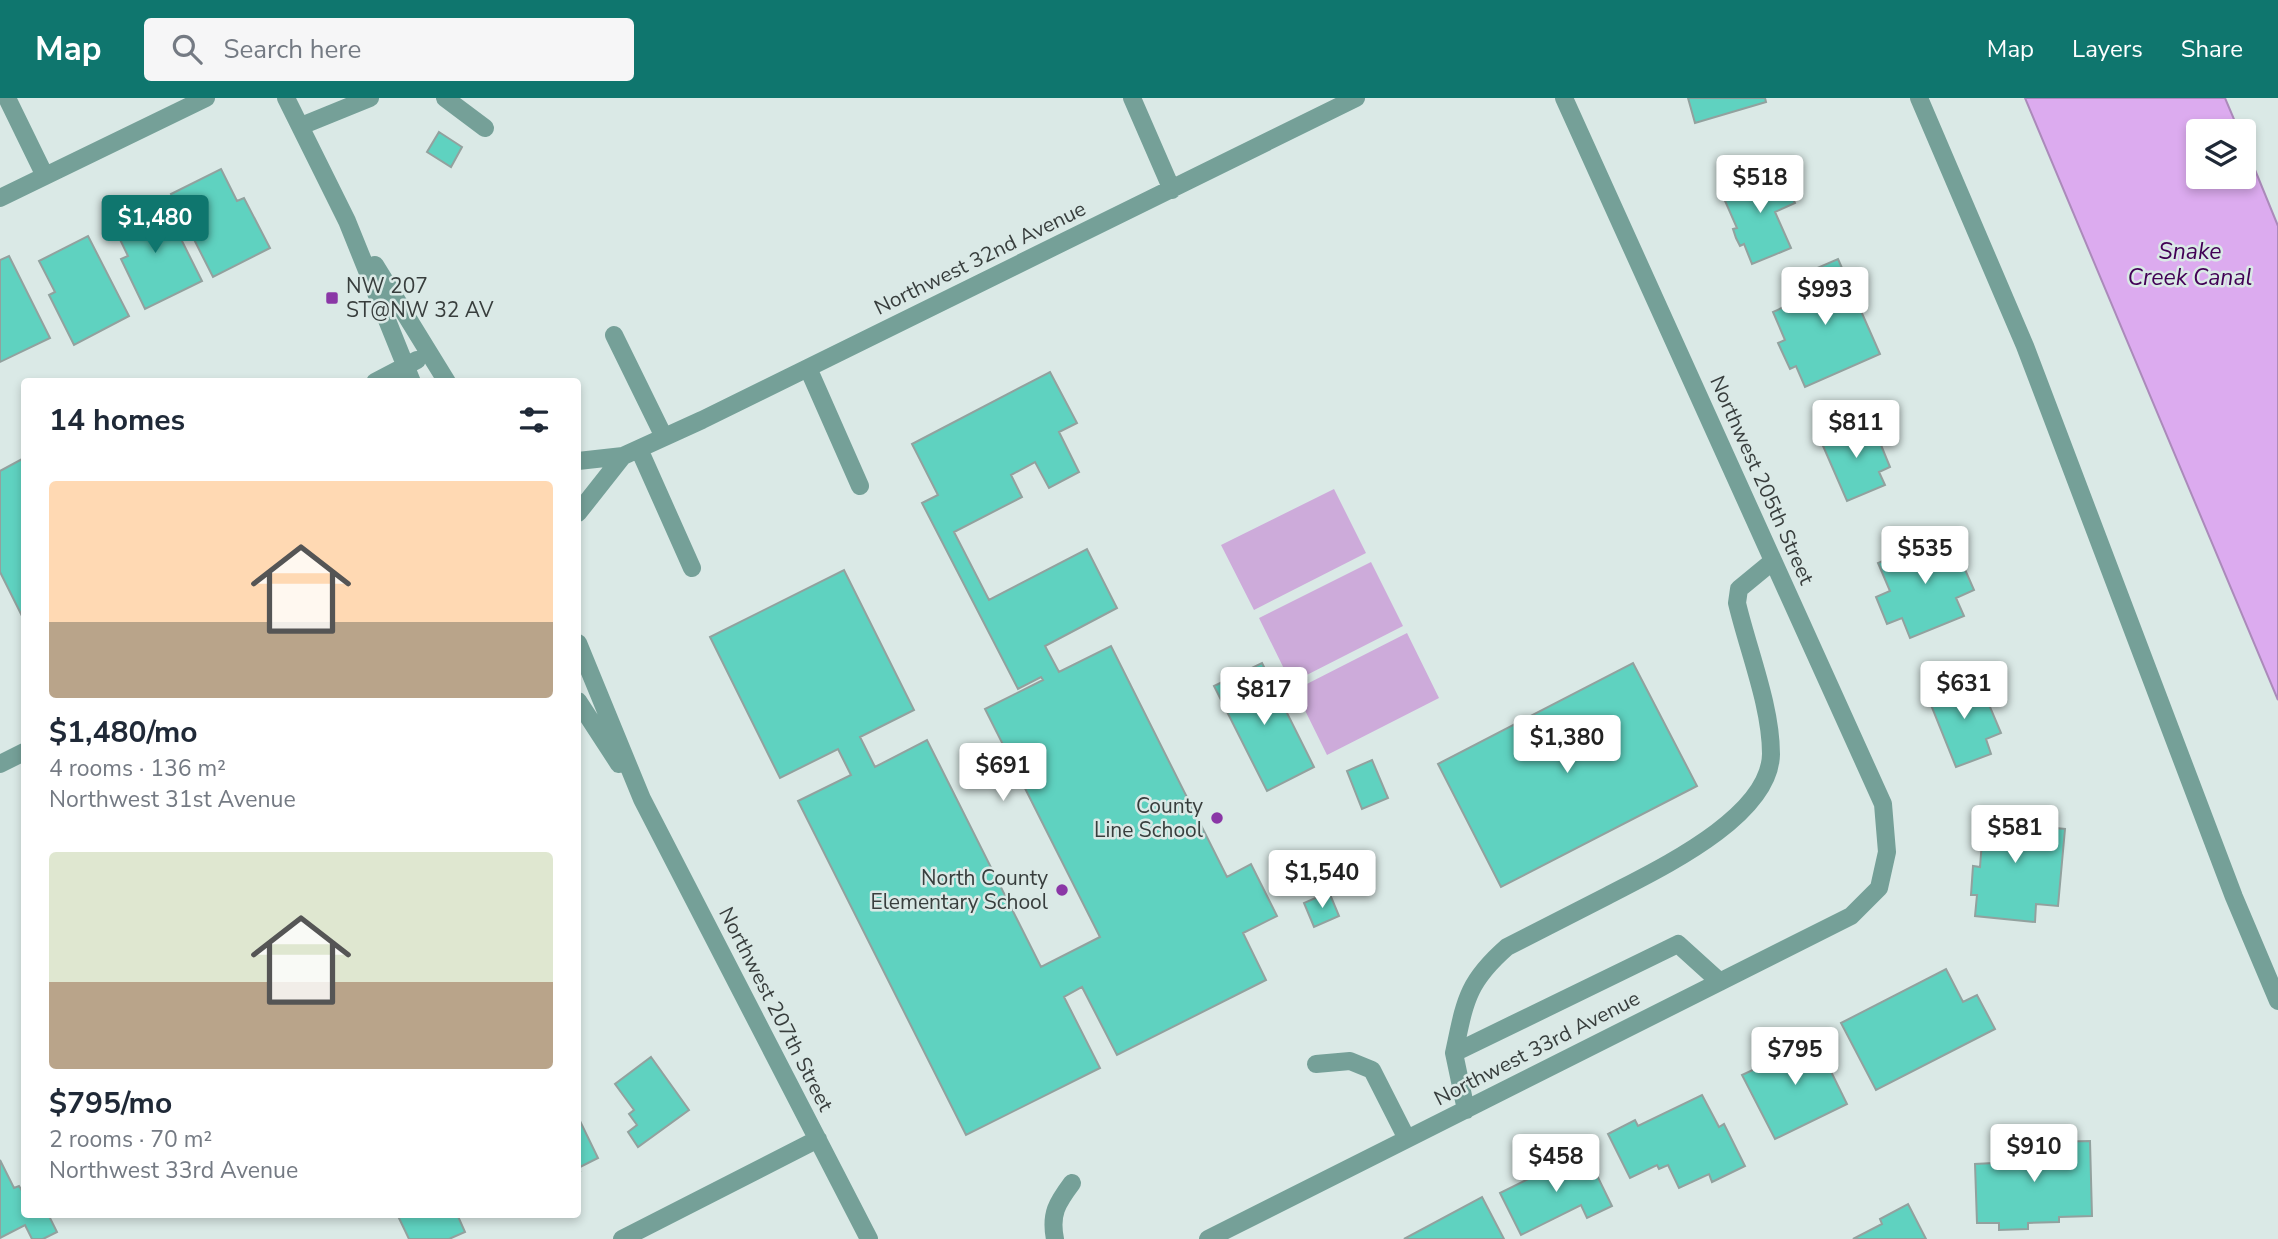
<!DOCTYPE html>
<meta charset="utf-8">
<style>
:root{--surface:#fff;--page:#f6f6f7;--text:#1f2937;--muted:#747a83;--accent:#0f766e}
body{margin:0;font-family:"Nunito Sans",sans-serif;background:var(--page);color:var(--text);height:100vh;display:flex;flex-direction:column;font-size:26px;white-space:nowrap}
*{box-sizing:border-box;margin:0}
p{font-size:23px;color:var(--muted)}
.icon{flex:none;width:38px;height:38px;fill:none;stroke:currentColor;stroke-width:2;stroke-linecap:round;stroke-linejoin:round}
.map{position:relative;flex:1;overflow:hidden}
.side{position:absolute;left:21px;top:280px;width:560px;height:840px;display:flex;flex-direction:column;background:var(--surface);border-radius:7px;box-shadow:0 4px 10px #0003}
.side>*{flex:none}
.buttons{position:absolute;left:2186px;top:21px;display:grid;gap:14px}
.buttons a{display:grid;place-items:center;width:70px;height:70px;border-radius:7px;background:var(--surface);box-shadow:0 4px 10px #0003;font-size:35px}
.price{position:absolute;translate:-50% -60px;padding:0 16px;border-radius:7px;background:#fff;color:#222;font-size:23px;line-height:46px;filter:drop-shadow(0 2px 4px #0008)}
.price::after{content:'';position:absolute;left:50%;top:42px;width:21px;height:16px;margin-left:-10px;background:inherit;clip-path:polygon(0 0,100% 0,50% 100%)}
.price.current{background:var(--accent);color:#fff}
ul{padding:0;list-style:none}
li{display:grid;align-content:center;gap:14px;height:371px;padding:0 28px}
li span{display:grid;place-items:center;height:217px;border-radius:7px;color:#555}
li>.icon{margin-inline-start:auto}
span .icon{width:126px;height:126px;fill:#fffc;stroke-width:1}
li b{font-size:30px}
h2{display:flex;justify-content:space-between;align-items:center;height:84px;padding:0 28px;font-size:30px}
header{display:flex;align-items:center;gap:42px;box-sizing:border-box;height:98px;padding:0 35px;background:var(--accent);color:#fff}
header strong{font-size:33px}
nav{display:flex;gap:38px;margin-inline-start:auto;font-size:24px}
.search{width:490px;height:63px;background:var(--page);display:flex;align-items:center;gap:18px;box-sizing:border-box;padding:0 24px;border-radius:7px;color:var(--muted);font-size:26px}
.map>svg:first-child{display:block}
.green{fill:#cdabda}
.water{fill:#dcabef;stroke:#ab8aba;stroke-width:2}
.building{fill:#5fd2c0;stroke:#92a19e;stroke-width:2}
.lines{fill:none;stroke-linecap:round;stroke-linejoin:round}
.minor{stroke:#75a098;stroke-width:18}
.poi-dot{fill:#8a37a6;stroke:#dae9e6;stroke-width:2.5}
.labels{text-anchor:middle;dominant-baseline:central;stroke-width:5;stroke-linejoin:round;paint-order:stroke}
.street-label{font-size:21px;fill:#383e3d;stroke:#dae9e6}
.poi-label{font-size:21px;fill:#383e3d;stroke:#dae9e6;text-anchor:end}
.water-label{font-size:23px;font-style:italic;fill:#420055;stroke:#dae9e6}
</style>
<header>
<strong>Map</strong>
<div class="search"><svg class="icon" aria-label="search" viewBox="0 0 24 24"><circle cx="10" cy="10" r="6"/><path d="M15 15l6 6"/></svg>Search here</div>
<nav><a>Map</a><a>Layers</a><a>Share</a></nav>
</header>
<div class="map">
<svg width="2278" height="1141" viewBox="0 0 2278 1141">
<rect width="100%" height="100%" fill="#dae9e6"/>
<path class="green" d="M1334,391L1366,455L1254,512L1221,447Z
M1371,464L1403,528L1291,585L1259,520Z
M1407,535L1439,600L1327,657L1295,592Z"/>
<path class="water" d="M2025,0H2225L2239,33H2198V79H2244V45L2278,128V602Z"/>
<path class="building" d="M1688,0H1765L1766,4L1695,25Z
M439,34L462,49L451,69L427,54Z
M221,71L237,103L244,100L270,150L213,179L171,96Z
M1780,72L1795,105L1775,114L1791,150L1752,166L1744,146L1740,148L1736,140L1733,131L1737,130L1722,96Z
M161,101L202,183L145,211L121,161L128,158L112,125Z
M88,138L129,218L74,247L49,197L55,194L39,163Z
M9,158L50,240L0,264V162Z
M1838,161L1880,256L1805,289L1796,268L1790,271L1778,245L1785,242L1773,214L1810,197L1801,177Z
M1050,274L1077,325L1059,334L1079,374L1049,390L1035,364L1011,377L1022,399L954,434L989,502L1087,451L1117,510L1045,548L1059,574L1111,548L1227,779L1251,766L1277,818L1243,835L1266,882L1117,957L1082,889L1064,899L1100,970L966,1037L798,703L851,677L838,651L780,680L710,539L844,472L914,612L860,639L875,669L927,642L1041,869L1100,839L985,611L1043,582L1041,579L1018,591L922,405L938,397L912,346Z
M1872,325L1890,369L1879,374L1885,387L1847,403L1820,341L1848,329L1850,334Z
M24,360V522L0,474V373Z
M1949,435L1974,492L1956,500L1964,518L1910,540L1902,520L1887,526L1876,499L1890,493L1878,465Z
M1262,565L1314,669L1267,693L1214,588Z
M1633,565L1697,688L1501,789L1438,666Z
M1964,581L1969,595L1982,590L2001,635L1986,641L1991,656L1956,669L1927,597Z
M1372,662L1388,700L1362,711L1347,673Z
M1977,709L2025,713L2024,727L2065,731L2058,808L2036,806L2035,824L1975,818L1977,797H1971L1973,768L1980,769L1982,743H1973Z
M1329,794L1339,818L1314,829L1304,805Z
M1946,871L1963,904L1977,897L1995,931L1876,992L1841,925Z
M1812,935L1847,1006L1775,1041L1742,977L1770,964L1767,957Z
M651,959L689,1012L638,1049L628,1034L637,1027L629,1016L634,1012L615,986Z
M1702,997L1719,1029L1724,1026L1745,1068L1712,1084L1709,1076L1679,1090L1668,1067L1659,1071L1657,1067L1630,1080L1608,1036L1635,1022L1638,1028Z
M580,1023L598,1060L578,1070L580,1073L578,1074V1024Z
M2090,1043L2092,1118L2059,1119V1124L2028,1125V1131L1999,1132V1125H1977L1975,1066L1994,1065V1045Z
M1585,1053L1612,1108L1587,1120L1581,1107L1521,1137L1500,1095Z
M0,1062L14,1090L19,1088L24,1096V1116H48L57,1134L43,1141H32L25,1127L0,1140Z
M1482,1099L1504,1141H1404Z
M1908,1106L1926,1141H1853L1882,1126L1880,1121Z
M397,1116H457L465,1134L449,1141H409Z"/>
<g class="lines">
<path class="minor" d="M7,0L45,78
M286,0L347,123L412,284
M445,0L485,30
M1132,0L1172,92
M1919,0L2025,248L2234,799L2278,903
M301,28L370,0
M0,100L206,0
M375,167L447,284
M614,237L664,339
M808,270L860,388
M375,284L417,262
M639,351L692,470
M578,363L623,358L702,322L1356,0
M578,415L623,358
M578,545L642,701L869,1141
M578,603L619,666
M0,666L24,654
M1454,955C1465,904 1466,885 1507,849C1541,832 1574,815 1607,798C1656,772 1770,720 1771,656C1771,608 1748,552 1737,505L1739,491L1773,463
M1316,966L1350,963L1372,972L1407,1041
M1466,1012L1454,955L1678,846L1720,884
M622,1141L818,1041
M1055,1141C1050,1116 1057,1105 1072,1085
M1208,1141L1851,818L1879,790L1887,754L1883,706L1564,0"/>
</g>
<g class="poi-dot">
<rect x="325" y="193" width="14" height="14" rx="3.5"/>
<circle cx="1217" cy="720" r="7"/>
<circle cx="1062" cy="792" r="7"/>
</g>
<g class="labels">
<g class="street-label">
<text transform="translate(980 160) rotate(-26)">Northwest 32nd Avenue</text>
<text transform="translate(1762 382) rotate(66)">Northwest 205th Street</text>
<text transform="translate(776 911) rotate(63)">Northwest 207th Street</text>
<text transform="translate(1537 950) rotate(-27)">Northwest 33rd Avenue</text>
</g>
<g class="poi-label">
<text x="346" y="188" text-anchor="start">NW 207<tspan x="346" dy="24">ST@NW 32 AV</tspan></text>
<text x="1203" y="708">County<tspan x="1203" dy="24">Line School</tspan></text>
<text x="1048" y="780">North County<tspan x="1048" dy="24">Elementary School</tspan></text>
</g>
<g class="water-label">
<text x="2190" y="153">Snake<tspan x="2190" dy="26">Creek Canal</tspan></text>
</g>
</g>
</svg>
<div class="buttons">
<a><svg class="icon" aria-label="layers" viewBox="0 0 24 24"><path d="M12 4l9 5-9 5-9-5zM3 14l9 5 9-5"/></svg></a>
</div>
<b class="price" style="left:1760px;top:117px">$518</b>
<b class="price current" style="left:155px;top:157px">$1,480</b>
<b class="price" style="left:1825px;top:229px">$993</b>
<b class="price" style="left:1856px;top:362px">$811</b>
<b class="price" style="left:1925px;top:488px">$535</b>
<b class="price" style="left:1964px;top:623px">$631</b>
<b class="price" style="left:1264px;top:629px">$817</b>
<b class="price" style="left:1567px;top:677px">$1,380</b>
<b class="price" style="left:1003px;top:705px">$691</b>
<b class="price" style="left:2015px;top:767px">$581</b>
<b class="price" style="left:1322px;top:812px">$1,540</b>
<b class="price" style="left:1795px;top:989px">$795</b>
<b class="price" style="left:2034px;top:1086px">$910</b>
<b class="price" style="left:1556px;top:1096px">$458</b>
<section class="side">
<h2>14 homes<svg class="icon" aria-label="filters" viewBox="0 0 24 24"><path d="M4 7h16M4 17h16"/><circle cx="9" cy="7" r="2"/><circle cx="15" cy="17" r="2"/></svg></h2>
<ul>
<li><span style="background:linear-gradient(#ffd9b3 65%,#b9a48a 0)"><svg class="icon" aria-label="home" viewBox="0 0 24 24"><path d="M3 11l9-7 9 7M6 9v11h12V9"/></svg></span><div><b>$1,480/mo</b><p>4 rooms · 136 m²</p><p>Northwest 31st Avenue</p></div></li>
<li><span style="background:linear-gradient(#dfe7d0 60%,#b9a48a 0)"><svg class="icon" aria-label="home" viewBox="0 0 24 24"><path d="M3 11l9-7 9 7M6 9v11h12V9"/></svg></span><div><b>$795/mo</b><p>2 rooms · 70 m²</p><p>Northwest 33rd Avenue</p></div></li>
</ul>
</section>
</div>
